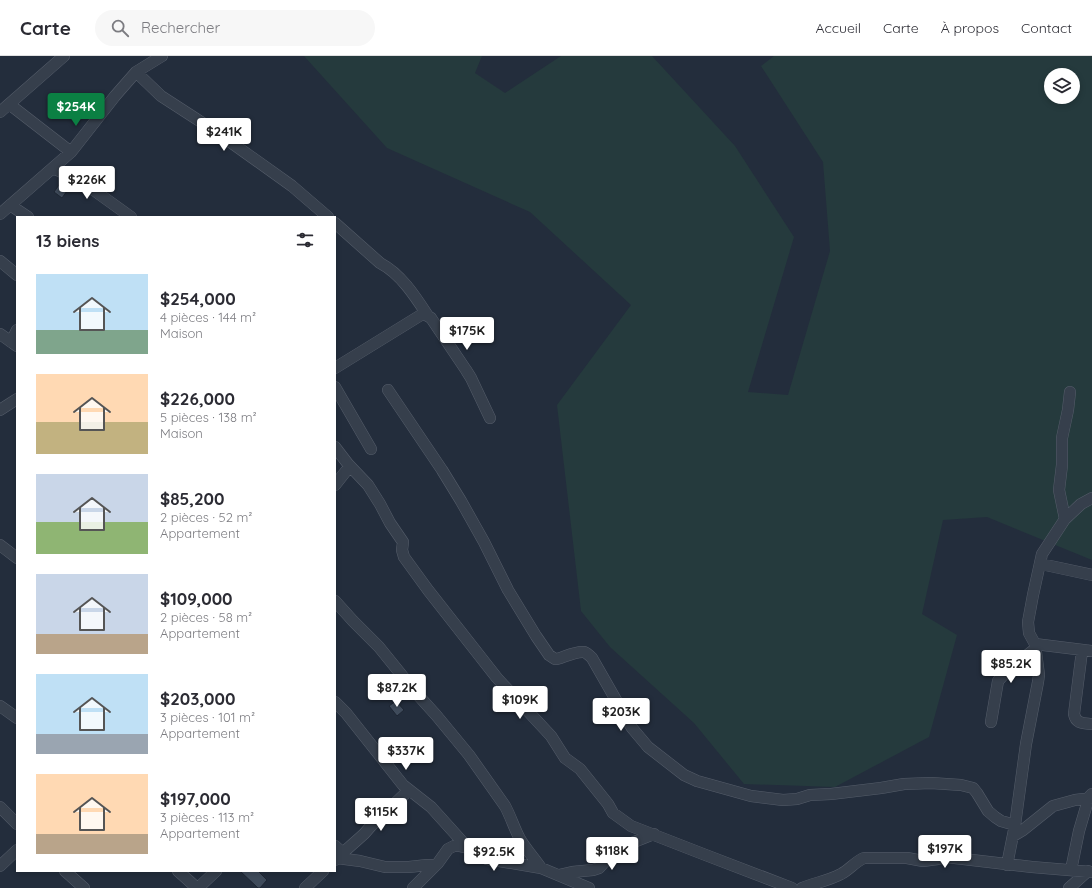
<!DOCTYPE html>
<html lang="fr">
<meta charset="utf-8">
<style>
:root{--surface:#fff;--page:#f7f7f7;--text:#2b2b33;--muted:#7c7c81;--line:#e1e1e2;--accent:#0b8043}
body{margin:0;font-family:Quicksand,sans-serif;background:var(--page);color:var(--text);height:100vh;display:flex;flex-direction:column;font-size:15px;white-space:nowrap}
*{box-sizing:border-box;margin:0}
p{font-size:13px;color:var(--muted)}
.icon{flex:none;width:22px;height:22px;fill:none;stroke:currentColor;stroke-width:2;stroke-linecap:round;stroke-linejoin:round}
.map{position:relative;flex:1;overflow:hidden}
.sheet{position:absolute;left:16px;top:160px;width:320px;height:656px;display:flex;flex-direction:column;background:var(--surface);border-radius:0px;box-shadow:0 2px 6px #0003}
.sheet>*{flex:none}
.buttons{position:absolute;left:1044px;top:12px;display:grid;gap:8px}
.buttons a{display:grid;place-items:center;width:36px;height:36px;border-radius:50%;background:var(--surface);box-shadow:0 2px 6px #0003;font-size:20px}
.price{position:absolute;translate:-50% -34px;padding:0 9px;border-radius:4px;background:#fff;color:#222;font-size:13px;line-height:26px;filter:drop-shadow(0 1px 2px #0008)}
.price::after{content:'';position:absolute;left:50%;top:24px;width:12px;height:9px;margin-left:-6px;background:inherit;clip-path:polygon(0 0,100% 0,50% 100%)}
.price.selected{background:var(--accent);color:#fff}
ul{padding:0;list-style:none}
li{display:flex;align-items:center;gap:12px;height:100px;padding:0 20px}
li span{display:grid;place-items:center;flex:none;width:112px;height:80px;border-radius:0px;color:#555}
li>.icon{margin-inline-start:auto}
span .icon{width:48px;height:48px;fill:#fffc;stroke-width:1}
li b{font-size:17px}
h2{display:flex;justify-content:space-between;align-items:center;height:48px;padding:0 20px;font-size:17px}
header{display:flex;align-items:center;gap:24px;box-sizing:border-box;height:56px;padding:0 20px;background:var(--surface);border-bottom:1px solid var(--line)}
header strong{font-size:19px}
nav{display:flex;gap:22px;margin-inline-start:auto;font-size:14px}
.search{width:280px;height:36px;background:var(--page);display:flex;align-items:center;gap:10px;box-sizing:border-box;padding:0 14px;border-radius:22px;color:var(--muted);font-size:15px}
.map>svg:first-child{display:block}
.green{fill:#253a3d;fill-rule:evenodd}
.building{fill:#3f4b5b;stroke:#1e2633}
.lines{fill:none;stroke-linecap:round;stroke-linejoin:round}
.minor-casing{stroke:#555d6a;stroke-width:12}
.minor{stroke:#363f4c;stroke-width:11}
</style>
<header>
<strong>Carte</strong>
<div class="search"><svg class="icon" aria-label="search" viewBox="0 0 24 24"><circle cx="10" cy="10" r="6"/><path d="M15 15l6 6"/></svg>Rechercher</div>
<nav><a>Accueil</a><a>Carte</a><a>À propos</a><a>Contact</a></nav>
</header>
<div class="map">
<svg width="1092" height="832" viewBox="0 0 1092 832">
<rect width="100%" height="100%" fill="#232d3c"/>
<path class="green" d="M304,0H482L475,17L505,37L561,0H652L735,90L794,181L748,336L788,339L830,195L823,106L761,10L774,0H1092V504L987,461L943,464L922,558L957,579L929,681L835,731L744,728L694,667L610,591L581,555L557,349L631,249L530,156L387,92ZM1051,19H1073V41H1051Z"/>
<path class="building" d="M61,126L69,132L62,142L54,136Z
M396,645L404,654L397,660L389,650Z
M240,815H258L267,824L260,832H258Z"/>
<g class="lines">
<defs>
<path id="minor" d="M136,16L161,40L215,75L292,130L328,161
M9,48L71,96
M0,56L64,0
M53,112L81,125L131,161
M10,149L28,161
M0,158L71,96L115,40L136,16L162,0
M335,167L380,207C401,218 415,240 428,260
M0,205L17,219
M0,278L17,290
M11,286L17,274
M335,312L421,259H426L431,262L466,314L471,322L490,362
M335,331L371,393
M388,334L442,414L461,445L484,486L508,534L536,580L549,599L555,603H557C565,601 575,595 584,596C587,597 590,600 592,602L632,672L648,691L684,719L697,725L751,740L783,744L797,743L810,739L831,738L881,732L904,728L931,727L961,729L973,732L977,737L988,755L995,761L1001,765L1015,769
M0,354L17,343
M335,391L348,408L368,429L380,448L390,467L403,486L402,494L404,501L428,534L497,622L551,680L565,702L580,713L608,748L613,757L631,770L703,798L792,832
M335,429L350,410
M1065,463L1059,434L1062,409V382L1068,354L1070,336
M0,489L17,502
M1041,508L1092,519
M335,545L353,565L379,591L417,638L436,659L469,699L505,750C511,761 514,772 520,783C526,793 534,802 541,812
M1035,588L1092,595
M1082,595L1074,658C1076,668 1083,667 1092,668
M335,646L346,657L403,729L431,751L468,792
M0,650L17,662
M991,666L998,625L1007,615L1035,593
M0,751L17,768
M1013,780L1023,774L1053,750L1075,744L1092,742
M335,790L343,797
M337,802L364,778L371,770L409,734
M335,804L337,802L360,805L385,811H409L427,809H436
M1007,809L1015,769L1026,688L1038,626L1039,619L1035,588L1029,577L1028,566L1033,539L1042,498L1065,463L1081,448L1092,442
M0,810L17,794
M1071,814L1079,775L1089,741L1092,738
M65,815L84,832
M178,815L197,832
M559,819L572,816L593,814L599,812L608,802L624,790L654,778
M198,832L216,815
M305,832L323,815
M413,832L438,807L448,793L454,790H459L468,792L487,803L541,812L589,832
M802,832C814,827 828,825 841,818C849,814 856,805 864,802H907L923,805L938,803L946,801L1032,811L1092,816
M1069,832L1088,815"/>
</defs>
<use href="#minor" class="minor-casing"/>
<use href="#minor" class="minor"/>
</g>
</svg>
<div class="buttons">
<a><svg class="icon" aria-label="layers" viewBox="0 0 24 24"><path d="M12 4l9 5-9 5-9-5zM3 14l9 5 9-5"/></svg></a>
</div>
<b class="price selected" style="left:76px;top:71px">$254K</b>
<b class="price" style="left:224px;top:96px">$241K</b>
<b class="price" style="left:87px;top:144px">$226K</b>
<b class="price" style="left:467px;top:295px">$175K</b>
<b class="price" style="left:1011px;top:628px">$85.2K</b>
<b class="price" style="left:397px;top:652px">$87.2K</b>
<b class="price" style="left:520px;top:664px">$109K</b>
<b class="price" style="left:621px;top:676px">$203K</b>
<b class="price" style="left:406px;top:715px">$337K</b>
<b class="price" style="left:381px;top:776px">$115K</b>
<b class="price" style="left:945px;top:813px">$197K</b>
<b class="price" style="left:612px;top:815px">$118K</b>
<b class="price" style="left:494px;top:816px">$92.5K</b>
<section class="sheet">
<h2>13 biens<svg class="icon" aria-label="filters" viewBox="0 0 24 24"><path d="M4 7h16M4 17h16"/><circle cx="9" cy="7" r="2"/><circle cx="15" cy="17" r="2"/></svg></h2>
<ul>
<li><span style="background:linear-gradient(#bfe0f5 70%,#7fa58c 0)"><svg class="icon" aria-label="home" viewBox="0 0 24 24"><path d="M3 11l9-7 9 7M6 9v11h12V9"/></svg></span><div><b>$254,000</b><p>4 pièces · 144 m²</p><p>Maison</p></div></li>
<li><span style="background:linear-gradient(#ffd9b3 60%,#c2b280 0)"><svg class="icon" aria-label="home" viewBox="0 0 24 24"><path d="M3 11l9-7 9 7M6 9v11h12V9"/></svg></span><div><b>$226,000</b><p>5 pièces · 138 m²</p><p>Maison</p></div></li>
<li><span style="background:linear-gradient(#c9d6e8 60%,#8fb573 0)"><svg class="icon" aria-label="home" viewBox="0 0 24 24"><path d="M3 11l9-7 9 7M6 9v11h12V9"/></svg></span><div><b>$85,200</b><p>2 pièces · 52 m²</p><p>Appartement</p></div></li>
<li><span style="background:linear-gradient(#c9d6e8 75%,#b9a48a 0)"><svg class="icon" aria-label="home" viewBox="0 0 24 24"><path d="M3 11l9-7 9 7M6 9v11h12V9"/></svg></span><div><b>$109,000</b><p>2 pièces · 58 m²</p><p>Appartement</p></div></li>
<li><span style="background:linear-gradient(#bfe0f5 75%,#9aa5b1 0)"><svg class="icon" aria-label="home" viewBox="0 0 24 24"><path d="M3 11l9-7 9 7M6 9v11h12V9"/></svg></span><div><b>$203,000</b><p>3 pièces · 101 m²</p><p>Appartement</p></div></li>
<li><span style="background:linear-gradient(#ffd9b3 75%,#b9a48a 0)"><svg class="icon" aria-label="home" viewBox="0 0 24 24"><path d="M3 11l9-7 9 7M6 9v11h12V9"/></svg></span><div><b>$197,000</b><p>3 pièces · 113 m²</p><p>Appartement</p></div></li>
</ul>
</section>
</div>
